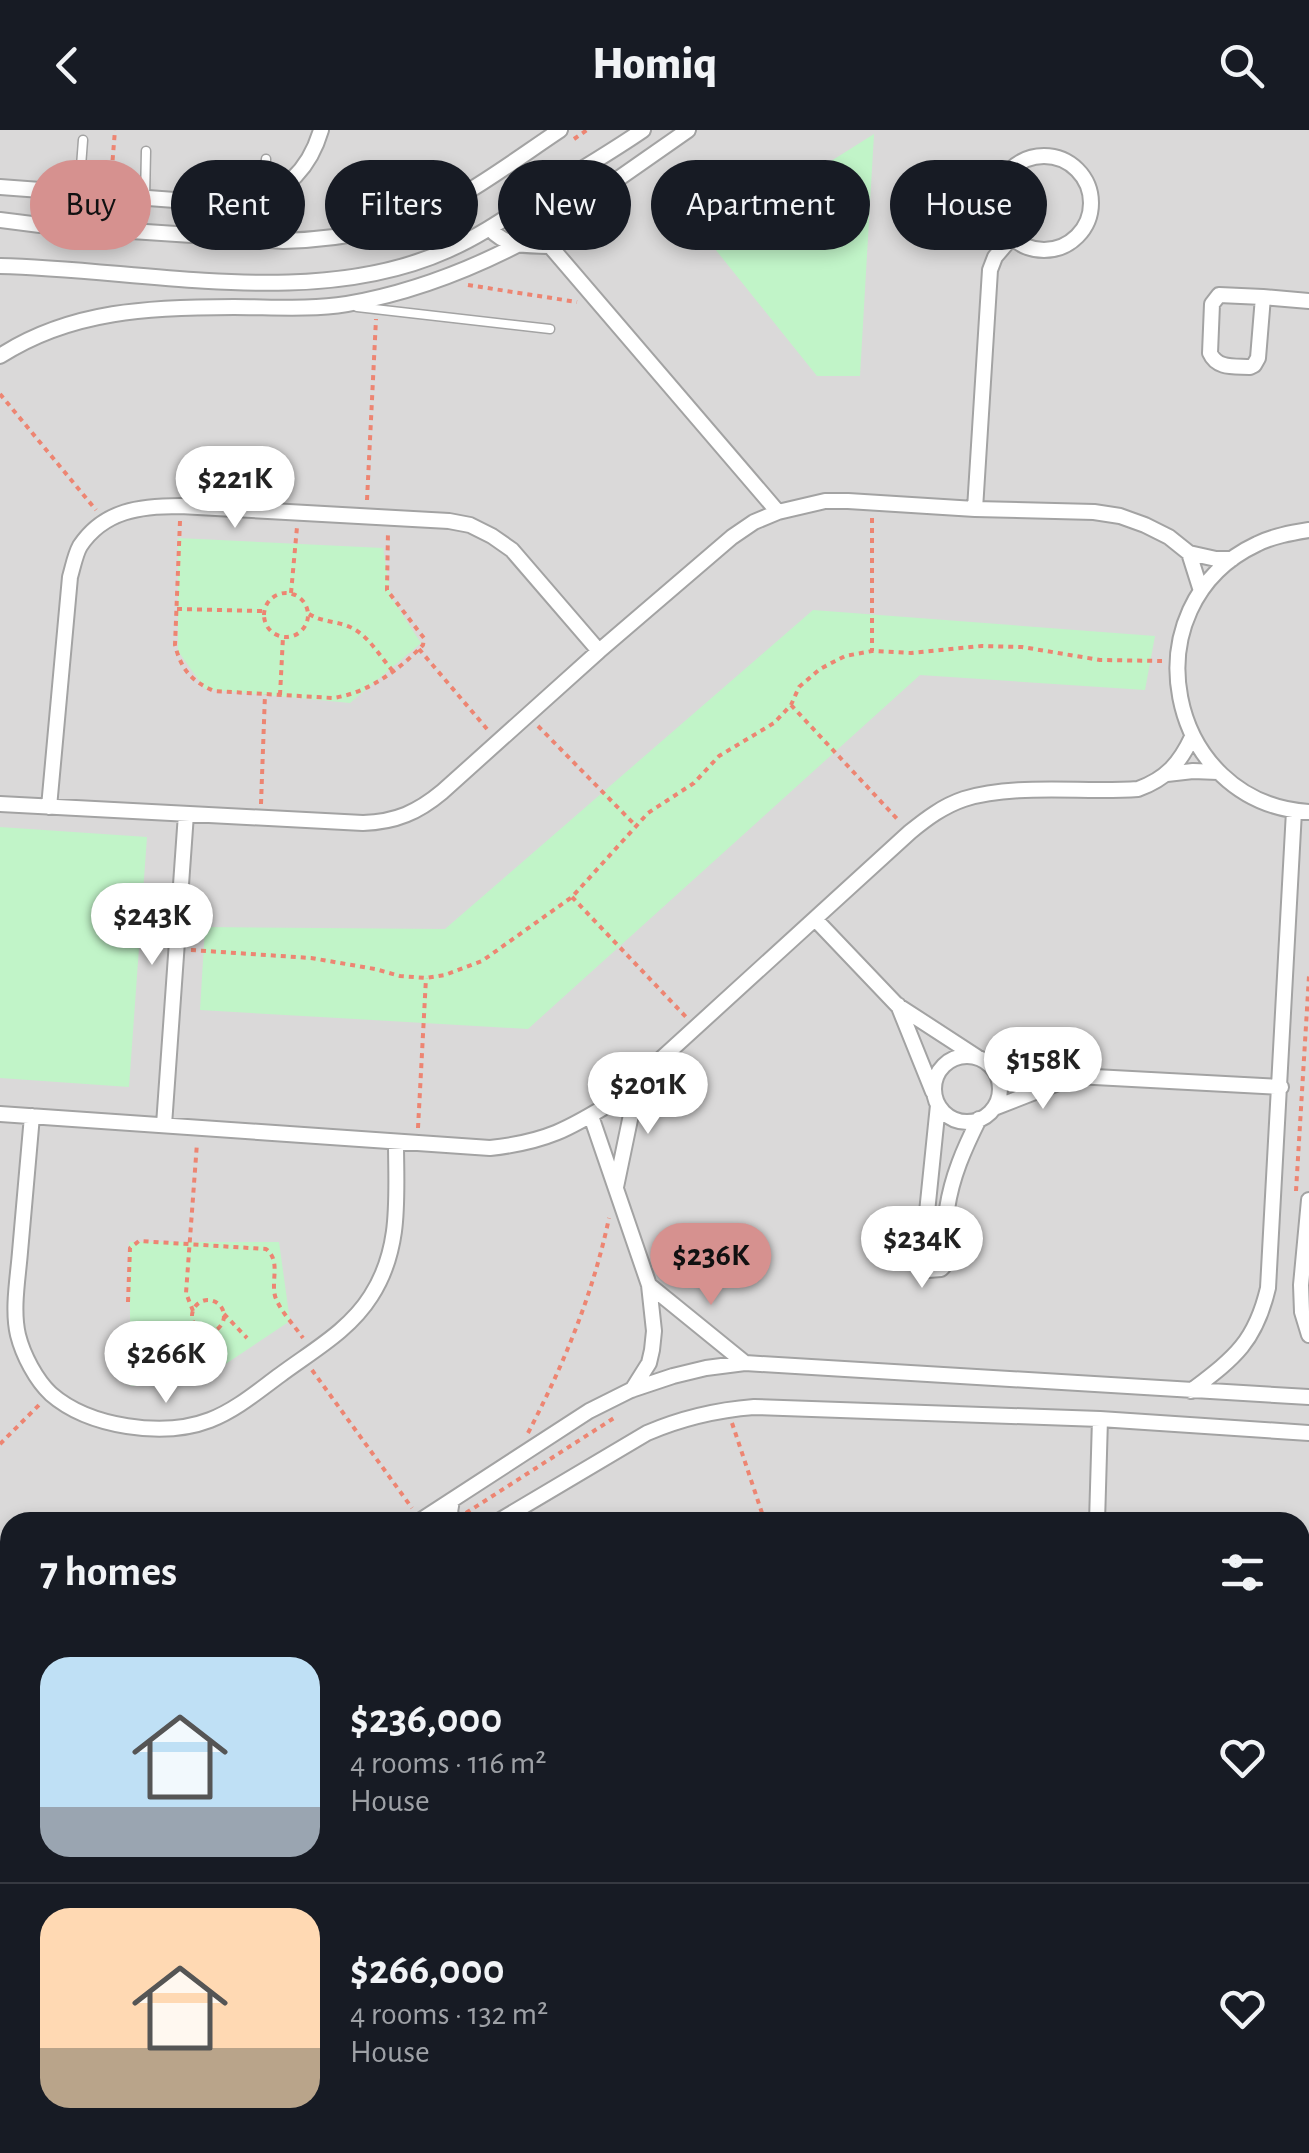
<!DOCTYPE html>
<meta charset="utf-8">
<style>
:root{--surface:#171b24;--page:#242831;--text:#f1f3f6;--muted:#9ea1a6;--line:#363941;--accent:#d6918f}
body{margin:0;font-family:"Alegreya Sans",sans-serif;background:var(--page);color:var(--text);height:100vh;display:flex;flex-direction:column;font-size:38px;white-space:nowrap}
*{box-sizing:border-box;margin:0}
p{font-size:32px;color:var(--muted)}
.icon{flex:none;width:55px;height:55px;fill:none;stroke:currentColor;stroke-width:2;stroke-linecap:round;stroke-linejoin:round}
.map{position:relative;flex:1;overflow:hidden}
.panel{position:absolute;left:0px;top:1382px;width:1310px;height:642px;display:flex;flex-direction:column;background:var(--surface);border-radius:30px 30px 0 0;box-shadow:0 5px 15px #0003}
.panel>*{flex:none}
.guide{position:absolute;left:30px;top:30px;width:1250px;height:90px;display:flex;gap:20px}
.price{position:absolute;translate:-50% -85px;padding:0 22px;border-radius:35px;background:#fff;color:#222;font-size:32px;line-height:65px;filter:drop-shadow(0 2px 5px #0008)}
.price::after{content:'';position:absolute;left:50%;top:60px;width:30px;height:22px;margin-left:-15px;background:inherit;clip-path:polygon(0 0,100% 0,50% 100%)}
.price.active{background:var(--accent);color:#111}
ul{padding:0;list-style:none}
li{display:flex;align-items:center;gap:30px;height:250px;padding:0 40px}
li+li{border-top:2px solid var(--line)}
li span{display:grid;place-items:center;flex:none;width:280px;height:200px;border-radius:30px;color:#555}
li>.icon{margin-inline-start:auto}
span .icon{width:120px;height:120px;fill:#fffc;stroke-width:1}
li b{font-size:42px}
h2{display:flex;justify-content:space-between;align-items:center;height:120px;padding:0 40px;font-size:42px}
.chip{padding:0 35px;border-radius:45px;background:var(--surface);box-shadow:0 5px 15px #0003;font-size:35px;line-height:90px}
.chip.active{background:var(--accent);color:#111}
header{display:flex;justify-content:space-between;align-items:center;height:130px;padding:0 40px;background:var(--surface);font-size:45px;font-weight:800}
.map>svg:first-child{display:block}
.residential{fill:#dad9d9;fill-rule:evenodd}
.park{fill:#c1f4c8}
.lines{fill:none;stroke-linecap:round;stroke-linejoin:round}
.service-casing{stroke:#a3a3a3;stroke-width:11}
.minor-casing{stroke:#a3a3a3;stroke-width:18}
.path{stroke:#ed8572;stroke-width:4;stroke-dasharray:5 5;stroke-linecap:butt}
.service{stroke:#fff;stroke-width:8}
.minor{stroke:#fff;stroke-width:14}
</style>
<header><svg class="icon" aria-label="back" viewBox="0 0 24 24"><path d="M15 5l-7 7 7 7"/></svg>Homiq<svg class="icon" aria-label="search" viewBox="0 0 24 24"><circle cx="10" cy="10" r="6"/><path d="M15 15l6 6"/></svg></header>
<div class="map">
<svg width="1309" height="2023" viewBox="0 0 1309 2023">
<rect width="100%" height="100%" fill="#ece9e2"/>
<path class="residential" d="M0,0H1309V2023H0ZM10,1392H1300V2015H10Z"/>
<path class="park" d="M874,4L860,246H817L707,109Z
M178,408L383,418L391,467L421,513L350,573L205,559L178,521Z
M813,480L1155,506L1145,560L920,545L528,899L200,880L205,797L445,799Z
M0,697L147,707L129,957L0,948Z
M129,1112H279L290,1191L197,1253L131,1256Z"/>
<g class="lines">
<defs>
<path id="service" d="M79,63L83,10
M145,68L146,21
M257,68L265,44L266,29
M357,177L550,199
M0,1461L10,1434"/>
<path id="minor" d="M997 73a47 47 0 1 1 94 0a47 47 0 1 1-94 0Z
M0,57L242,75C283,65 309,41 321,0
M0,90L40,95L283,111C346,109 408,98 462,65C496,45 527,22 560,0
M490,99C508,118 526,115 550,116L778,382
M550,116C558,94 565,78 553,57
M0,136C143,139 313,181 448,120C485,104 518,79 553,57C583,38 614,20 643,0
M1219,165L1263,167L1258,228L1254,235L1250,237C1234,236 1217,239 1210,223L1212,174Z
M1263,167L1309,171
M0,226C71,180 152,177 234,177C272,177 310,180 347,174C416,162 478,137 538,104C558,93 577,78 595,65C626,43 657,22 688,0
M975,379L990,140L995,127L1012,107
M1309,400C1291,403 1273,406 1257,414C1127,475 1165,673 1309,682
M1189,423L1201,461
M1167,644L1193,641L1218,642
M0,674L363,693C396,692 418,682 442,662L599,521L732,407L754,392L778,382L825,371H848L975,379L1094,382L1120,386L1145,395L1169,407L1189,423L1216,429H1232
M49,677L70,447C73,437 75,425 80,416C104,380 141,376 180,376L449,391L470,395L492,406L512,420L599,521
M815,789L897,875L977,927
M898,875L933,962
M934 959a33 33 0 1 1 66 0a33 33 0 1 1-66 0Z
M987,932L1032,934L1076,946L1281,957
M938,975L926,1092L915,1119L919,1134L928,1140L941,1139C956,1125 946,1112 945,1095C944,1089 946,1084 947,1079C952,1046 964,1019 979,989
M994,978L1076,946
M0,984L490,1018C546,1012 569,999 616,970L910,702C926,689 943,676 964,669C1015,653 1083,663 1138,659C1166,649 1180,633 1192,607
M32,986C28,1031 24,1077 20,1122C18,1148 12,1179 18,1205C23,1225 36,1250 51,1264C89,1297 163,1308 210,1290C236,1280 258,1261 280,1245C312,1221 349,1201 371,1166C402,1118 396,1066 396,1012
M591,986L649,1155L654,1201L652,1220L649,1233L632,1260
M164,995L186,684
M616,1057L638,951
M1309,1070L1301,1155L1302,1182L1309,1205
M649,1155L745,1233
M1191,1261C1234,1228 1255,1213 1268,1158L1294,681
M452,1370L450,1382L454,1392
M418,1392L589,1281L631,1260L673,1246L706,1238L745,1233L1309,1267
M497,1392L647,1303C682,1288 716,1280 754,1277L1100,1289L1309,1303
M1097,1392L1100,1289
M1300,1447L1309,1448
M1300,1489H1309
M0,1509H10
M0,1538L10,1539
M1300,1646L1309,1647
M1300,1789L1309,1787
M0,1855L10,1856
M1300,1938L1309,1954
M0,1981L10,1979
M1300,1986L1309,1970
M113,2015L114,2023
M1291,2015L1294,2023
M129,2023L132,2015
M289,2023C302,2014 311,2014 323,2023
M526,2023L547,2015
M1051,2023L1080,2015"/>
</defs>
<use href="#service" class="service-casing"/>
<use href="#minor" class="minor-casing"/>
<path class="path" d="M574,9L587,0
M111,50L115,0
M422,103L459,87L472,79
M468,155L577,172
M0,264L96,380
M367,370L376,189
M872,388V521
M180,391L175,515C181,539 191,551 214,561L333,568C368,563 399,540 423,515L424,508L420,503L387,460L388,401
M264 485a22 22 0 1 1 44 0a22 22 0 1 1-44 0Z
M291,463L297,397
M177,479L262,481
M309,484C322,492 336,491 350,497C368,505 379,525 392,540
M419,519L487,599
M280,565L283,507
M791,575L900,692
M538,596L635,695
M261,674L265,564
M572,767L686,887
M191,820L311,828L375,839L400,846L426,848L445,845L482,831L572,767L648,683L694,653L719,626L774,593L791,575L799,557L820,539L845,526L872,521L911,523L982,516L1022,517L1100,530L1162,531
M418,998L426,848
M1296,1061L1309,846
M192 1186a16 16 0 1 1 32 0a16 16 0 1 1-32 0Z
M128,1172L130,1118L139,1111L266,1119C281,1131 271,1149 275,1166C280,1181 294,1195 303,1208
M193,1181L186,1163L197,1013
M224,1184L247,1208
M141,1208H169L194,1194
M312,1240L412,1378
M732,1293L765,1392
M528,1303C564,1234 593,1164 609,1088
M0,1314L40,1274
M466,1383L614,1288"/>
<use href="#service" class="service"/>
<use href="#minor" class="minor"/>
</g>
</svg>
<b class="price" style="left:235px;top:401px">$221K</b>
<b class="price" style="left:152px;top:838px">$243K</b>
<b class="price" style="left:1043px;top:982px">$158K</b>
<b class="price" style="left:648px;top:1007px">$201K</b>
<b class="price" style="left:922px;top:1161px">$234K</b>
<b class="price active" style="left:711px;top:1178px">$236K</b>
<b class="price" style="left:166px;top:1276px">$266K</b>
<div class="guide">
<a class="chip active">Buy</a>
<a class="chip">Rent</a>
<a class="chip">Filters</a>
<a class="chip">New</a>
<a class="chip">Apartment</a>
<a class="chip">House</a>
</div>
<section class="panel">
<h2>7 homes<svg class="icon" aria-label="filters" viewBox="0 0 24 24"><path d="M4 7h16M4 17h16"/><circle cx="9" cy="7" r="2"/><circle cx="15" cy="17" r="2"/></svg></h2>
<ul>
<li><span style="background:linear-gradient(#bfe0f5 75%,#9aa5b1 0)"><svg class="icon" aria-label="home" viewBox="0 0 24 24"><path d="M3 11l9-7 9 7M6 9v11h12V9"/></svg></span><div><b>$236,000</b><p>4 rooms · 116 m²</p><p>House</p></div><svg class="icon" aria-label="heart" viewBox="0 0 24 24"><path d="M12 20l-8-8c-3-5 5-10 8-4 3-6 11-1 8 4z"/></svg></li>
<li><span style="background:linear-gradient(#ffd9b3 70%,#b9a48a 0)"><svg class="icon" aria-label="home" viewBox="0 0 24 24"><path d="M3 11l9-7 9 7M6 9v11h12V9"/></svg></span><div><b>$266,000</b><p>4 rooms · 132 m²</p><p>House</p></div><svg class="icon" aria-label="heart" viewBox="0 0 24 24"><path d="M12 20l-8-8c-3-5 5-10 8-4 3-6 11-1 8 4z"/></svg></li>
</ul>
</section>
</div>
